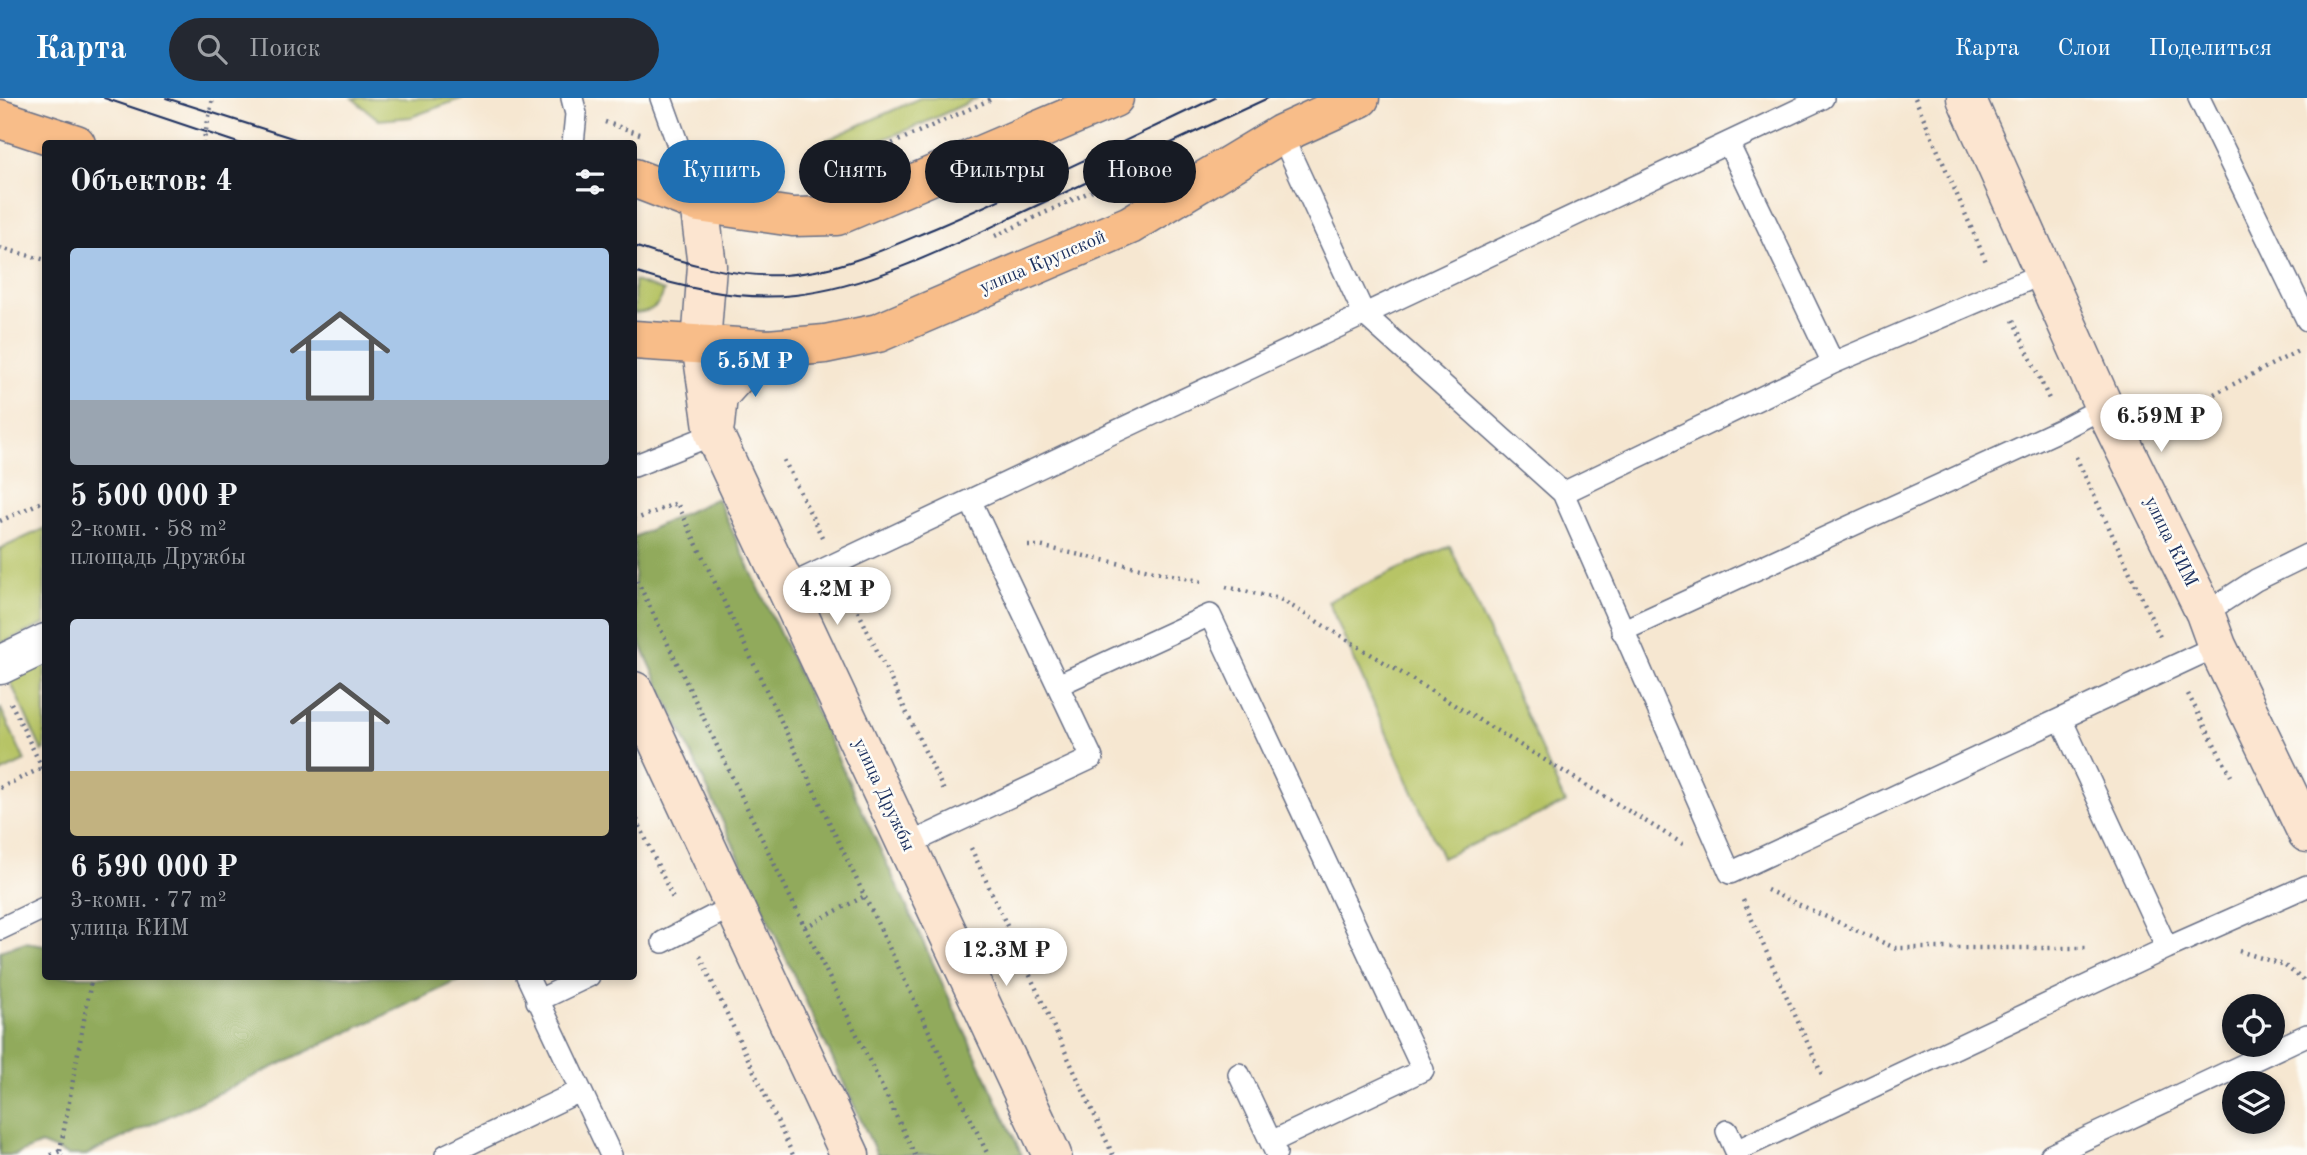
<!DOCTYPE html>
<html lang="ru">
<meta charset="utf-8">
<style>
:root{--surface:#171b24;--page:#242831;--text:#f1f3f6;--muted:#9ea1a6;--accent:#1f6fb2}
body{margin:0;font-family:"Old Standard TT",serif;background:var(--page);color:var(--text);height:100vh;display:flex;flex-direction:column;font-size:26px;white-space:nowrap}
*{box-sizing:border-box;margin:0}
p{font-size:23px;color:var(--muted)}
.icon{flex:none;width:38px;height:38px;fill:none;stroke:currentColor;stroke-width:2;stroke-linecap:round;stroke-linejoin:round}
.map{position:relative;flex:1;overflow:hidden}
.panel{position:absolute;left:42px;top:42px;width:595px;height:840px;display:flex;flex-direction:column;background:var(--surface);border-radius:7px;box-shadow:0 4px 10px #0003}
.panel>*{flex:none}
.hud{position:absolute;left:658px;top:42px;width:665px;height:63px;display:flex;gap:14px}
.fabs{position:absolute;left:2222px;top:896px;display:grid;gap:14px}
.fabs a{display:grid;place-items:center;width:63px;height:63px;border-radius:50%;background:var(--surface);box-shadow:0 4px 10px #0003;font-size:35px}
.price{position:absolute;translate:-50% -60px;padding:0 16px;border-radius:24px;background:#fff;color:#222;font-size:23px;line-height:46px;filter:drop-shadow(0 2px 4px #0008)}
.price::after{content:'';position:absolute;left:50%;top:42px;width:21px;height:16px;margin-left:-10px;background:inherit;clip-path:polygon(0 0,100% 0,50% 100%)}
.price.current{background:var(--accent);color:#fff}
ul{padding:0;list-style:none}
li{display:grid;align-content:center;gap:14px;height:371px;padding:0 28px}
li span{display:grid;place-items:center;height:217px;border-radius:7px;color:#555}
li>.icon{margin-inline-start:auto}
span .icon{width:126px;height:126px;fill:#fffc;stroke-width:1}
li b{font-size:30px}
h2{display:flex;justify-content:space-between;align-items:center;height:84px;padding:0 28px;font-size:30px}
.tag{padding:0 24px;border-radius:32px;background:var(--surface);box-shadow:0 4px 10px #0003;font-size:24px;line-height:63px}
.tag.current{background:var(--accent);color:#fff}
header{display:flex;align-items:center;gap:42px;box-sizing:border-box;height:98px;padding:0 35px;background:var(--accent);color:#fff}
header strong{font-size:33px}
nav{display:flex;gap:38px;margin-inline-start:auto;font-size:24px}
.search{width:490px;height:63px;background:var(--page);display:flex;align-items:center;gap:18px;box-sizing:border-box;padding:0 24px;border-radius:38px;color:var(--muted);font-size:26px}
.map>svg:first-child{display:block}
.green{fill:#b7c466;stroke:#697a62;stroke-width:2}
.forest{fill:#91aa5b;stroke:#566c5c;stroke-width:2}
.lines{fill:none;stroke-linecap:round;stroke-linejoin:round}
.lane-casing{stroke:#686f86;stroke-width:24}
.street-casing{stroke:#686f86;stroke-width:41}
.secondary-casing{stroke:#686f86;stroke-width:41}
.primary-casing{stroke:#686f86;stroke-width:41}
.path{stroke:#686f86;stroke-width:4.5;stroke-dasharray:2 5;stroke-linecap:butt}
.lane{stroke:#fff;stroke-width:21}
.street{stroke:#fff;stroke-width:38}
.secondary{stroke:#fce5d0;stroke-width:38}
.primary{stroke:#f8bd89;stroke-width:38}
.tram{stroke:#1b2f5e;stroke-width:2}
.labels{text-anchor:middle;dominant-baseline:central;stroke-width:5;stroke-linejoin:round;paint-order:stroke}
.street-label{font-size:19px;fill:#1b2f5e;stroke:#fdfcf7}
</style>
<header>
<strong>Карта</strong>
<div class="search"><svg class="icon" aria-label="search" viewBox="0 0 24 24"><circle cx="10" cy="10" r="6"/><path d="M15 15l6 6"/></svg>Поиск</div>
<nav><a>Карта</a><a>Слои</a><a>Поделиться</a></nav>
</header>
<div class="map">
<svg width="2307" height="1057" viewBox="0 0 2307 1057">
<rect width="100%" height="100%" fill="#fdfcf7"/>
<filter id="ink" filterUnits="userSpaceOnUse"><feTurbulence type="fractalNoise" baseFrequency=".0143" numOctaves="2"/><feDisplacementMap in="SourceGraphic" scale="14" xChannelSelector="R" yChannelSelector="G"/><feConvolveMatrix kernelMatrix="1 2 1 2 8 2 1 2 1" color-interpolation-filters="sRGB"/></filter>
<filter id="wash" filterUnits="userSpaceOnUse"><feTurbulence type="fractalNoise" baseFrequency=".00686" numOctaves="4" result="noise"/><feDisplacementMap in="SourceGraphic" scale="28" xChannelSelector="R" yChannelSelector="G"/><feGaussianBlur stdDeviation="1.57" result="paint"/><feColorMatrix in="noise" values="0 0 0 0 0 0 0 0 0 0 0 0 0 0 0 0 0 1.4 0 .05"/><feComposite in="paint" operator="in"/></filter>
<g filter="url(#wash)">
<rect width="100%" height="100%" fill="#f6e7d1"/>
<path class="green" d="M352,0H463L411,19L379,22Z
M920,0H978L917,28L835,60L827,42Z
M634,183L664,193C659,210 650,214 634,215Z
M45,430V526L0,546V451Z
M1450,448L1565,705L1442,760L1328,503Z
M45,556V652L42,653L6,574Z
M0,609L25,663L0,675Z"/>
<path class="forest" d="M717,400L1022,1057H877L634,532V439Z
M25,844L45,847L46,878L466,879L86,1057H68L41,1046L15,1057H0V853Z"/>
</g>
<g filter="url(#ink)">
<g class="lines">
<defs>
<path id="lane" d="M572,0L576,16L573,46
M661,0L699,105
M2199,0L2307,222
M1281,36L1364,216L1563,395L1730,775L2217,548
M1728,45L1833,265L2044,175
M634,368L714,336
M1563,395L1833,265
M786,489L1823,0
M2205,515L2256,482L2307,457
M1622,533L2062,331L2104,309
M1058,587L1210,517L1423,972L1271,1044
M907,747L1092,660L970,402
M0,831L46,809
M663,844L735,807
M2167,850L2307,788
M527,878L611,1057
M537,903L589,878
M1239,976L1276,1055
M1727,1033L1736,1053
M446,1057L580,993
M1738,1057L1736,1053L2167,850L2061,621
M2051,1057L2307,937"/>
<path id="street" d="M0,567L46,545"/>
<path id="secondary" d="M1966,0L2104,309L2205,515L2217,548L2307,735
M699,105L707,168L701,246L714,336L1052,1057
M715,327L718,298L737,277L768,251
M634,593L850,1057"/>
<path id="primary" d="M0,21L76,46
M634,80L699,105L793,119L837,118L1114,0
M634,242L768,251L825,246L878,235L1130,127L1281,36L1360,0"/>
</defs>
<use href="#lane" class="lane-casing"/>
<use href="#street" class="street-casing"/>
<use href="#secondary" class="secondary-casing"/>
<use href="#primary" class="primary-casing"/>
<path class="path" d="M1915,0L1987,166
M605,24L640,36
M203,46L213,0
M822,77L994,0
M995,138L1128,76
M0,150L46,162
M2013,222L2050,303
M2183,312L2300,252
M2076,359L2161,541
M784,362L822,439
M634,422L677,405L988,1057
M0,423L46,402
M1028,448H1039L1204,484
M634,476L915,1057
M1226,489L1280,501L1683,746
M849,494L945,695
M2188,596L2231,678
M11,605L46,678
M0,690L46,668
M634,715L674,803
M971,750L1113,1057
M1767,792L1895,850H2089
M1743,802L1823,979
M805,829L865,798
M2239,853L2284,867L2307,885
M700,858L793,1057
M60,1053L92,878
M51,1057L60,1053L62,1057"/>
<use href="#lane" class="lane"/>
<use href="#street" class="street"/>
<use href="#secondary" class="secondary"/>
<use href="#primary" class="primary"/>
<path class="tram" d="M104,0L241,46
M166,0L311,46
M634,148C680,164 735,180 784,177C840,174 889,149 940,128C1033,88 1124,43 1215,0
M634,174C683,190 743,203 795,197C872,189 953,147 1023,114C1105,76 1186,38 1268,0"/>
</g>
</g>
<g class="labels">
<g class="street-label">
<text transform="translate(1043 165) rotate(-23)">улица Крупской</text>
<text transform="translate(2170 444) rotate(64)">улица КИМ</text>
<text transform="translate(883 697) rotate(65)">улица Дружбы</text>
</g>
</g>
</svg>
<div class="fabs">
<a><svg class="icon" aria-label="locate" viewBox="0 0 24 24"><circle cx="12" cy="12" r="6"/><path d="M12 2v4M12 18v4M2 12h4M18 12h4"/></svg></a>
<a><svg class="icon" aria-label="layers" viewBox="0 0 24 24"><path d="M12 4l9 5-9 5-9-5zM3 14l9 5 9-5"/></svg></a>
</div>
<b class="price current" style="left:755px;top:301px">5.5M ₽</b>
<b class="price" style="left:2161px;top:356px">6.59M ₽</b>
<b class="price" style="left:837px;top:529px">4.2M ₽</b>
<b class="price" style="left:1006px;top:890px">12.3M ₽</b>
<div class="hud">
<a class="tag current">Купить</a>
<a class="tag">Снять</a>
<a class="tag">Фильтры</a>
<a class="tag">Новое</a>
</div>
<section class="panel">
<h2>Объектов: 4<svg class="icon" aria-label="filters" viewBox="0 0 24 24"><path d="M4 7h16M4 17h16"/><circle cx="9" cy="7" r="2"/><circle cx="15" cy="17" r="2"/></svg></h2>
<ul>
<li><span style="background:linear-gradient(#a9c7e8 70%,#9aa5b1 0)"><svg class="icon" aria-label="home" viewBox="0 0 24 24"><path d="M3 11l9-7 9 7M6 9v11h12V9"/></svg></span><div><b>5 500 000 ₽</b><p>2-комн. · 58 m²</p><p>площадь Дружбы</p></div></li>
<li><span style="background:linear-gradient(#c9d6e8 70%,#c2b280 0)"><svg class="icon" aria-label="home" viewBox="0 0 24 24"><path d="M3 11l9-7 9 7M6 9v11h12V9"/></svg></span><div><b>6 590 000 ₽</b><p>3-комн. · 77 m²</p><p>улица КИМ</p></div></li>
</ul>
</section>
</div>
